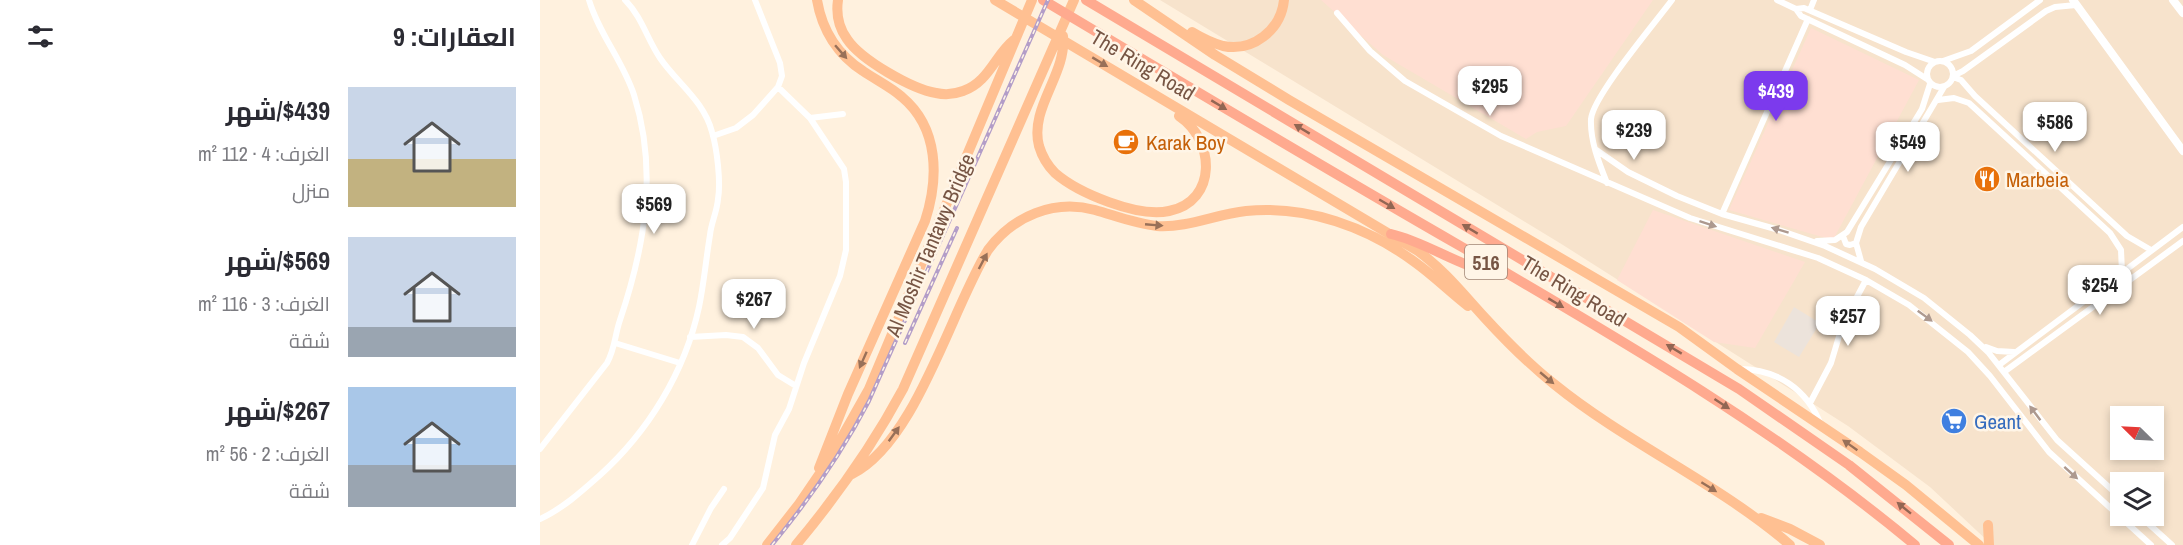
<!DOCTYPE html>
<html lang="ar">
<meta charset="utf-8">
<style>
:root{--surface:#fff;--page:#f2f2f3;--text:#2b2b33;--muted:#7c7c81;--accent:#7c3aed}
body{margin:0;font-family:"Archivo Narrow",Cairo,sans-serif;background:var(--page);color:var(--text);direction:rtl;height:100vh;display:flex;flex-direction:column;font-size:22px;white-space:nowrap}
*{box-sizing:border-box;margin:0}
p{font-size:20px;color:var(--muted)}
.icon{flex:none;width:33px;height:33px;fill:none;stroke:currentColor;stroke-width:2;stroke-linecap:round;stroke-linejoin:round}
.map{position:relative;flex:1;overflow:hidden;direction:ltr}
.drawer{display:flex;flex-direction:column;background:var(--surface);width:540px}
.drawer>*{flex:none}
.needle{width:39px;rotate:294deg}
.fabs{position:absolute;left:1570px;top:406px;display:grid;gap:12px}
.fabs a{display:grid;place-items:center;width:54px;height:54px;border-radius:0px;background:var(--surface);box-shadow:0 3px 9px #0003;font-size:30px}
.price{position:absolute;translate:-50% -51px;padding:0 14px;border-radius:12px;background:#fff;color:#222;font-size:20px;line-height:39px;filter:drop-shadow(0 2px 3px #0008)}
.price::after{content:'';position:absolute;left:50%;top:36px;width:18px;height:14px;margin-left:-9px;background:inherit;clip-path:polygon(0 0,100% 0,50% 100%)}
.price.selected{background:var(--accent);color:#fff}
ul{padding:0;list-style:none}
li{display:flex;align-items:center;gap:18px;height:150px;padding:0 24px}
li span{display:grid;place-items:center;flex:none;width:168px;height:120px;border-radius:0px;color:#555}
li>.icon{margin-inline-start:auto}
span .icon{width:72px;height:72px;fill:#fffc;stroke-width:1}
li b{font-size:26px}
h2{display:flex;justify-content:space-between;align-items:center;height:72px;padding:0 24px;font-size:26px}
main{display:flex;flex:1;min-height:0}
.map>svg:first-child{display:block}
.residential{fill:#f7e3cc;fill-rule:evenodd}
.commercial{fill:#ffdfd2}
.industrial{fill:#ece3db}
.lines{fill:none;stroke-linecap:round;stroke-linejoin:round}
.minor{stroke:#fff;stroke-width:6}
.secondary{stroke:#fff;stroke-width:8}
.trunk{stroke:#ffc092;stroke-width:10}
.motorway{stroke:#ffaa8f;stroke-width:10}
.rail-casing{stroke:#b39dc8;stroke-width:4}
.rail{stroke:#fff5e7;stroke-width:1.5;stroke-dasharray:4.5;stroke-linecap:butt}
.oneway{fill:#997058}
.oneway2{fill:#926653}
.oneway3{fill:#ad998f}
.labels{text-anchor:middle;dominant-baseline:central;stroke-width:5;stroke-linejoin:round;paint-order:stroke}
.shield{fill:#fff5e7;stroke:#a08575;stroke-width:1.5}
.shield-label{font-size:20px;font-weight:bold;fill:#754}
.street-label{font-size:21px;fill:#754;stroke:#fff5e7}
.food-label{font-size:21px;fill:#c56008;stroke:#fff5e7;text-anchor:start}
.shop-label{font-size:21px;fill:#366cbe;stroke:#fff5e7;text-anchor:start}
</style>
<main>
<div class="map">
<svg width="1643" height="545" viewBox="0 0 1643 545">
<rect width="100%" height="100%" fill="#fff1de"/>
<path class="residential" d="M620,0H1643V545H1452L1390,487L1308,426L1023,245ZM1581,417H1614V450H1581ZM1581,483H1614V516H1581Z"/>
<path class="commercial" d="M781,0H1113L1026,126L997,132L986,139L843,55Z
M1271,28L1379,80L1293,240L1189,210Z
M1113,210L1265,262L1215,348L1174,342L1077,280Z"/>
<path class="industrial" d="M1254,307L1280,323L1259,357L1234,342Z"/>
<g class="lines">
<path class="minor" d="M1237,0L1256,9L1264,8L1366,52L1395,62
M1256,9L1261,16L1365,65L1387,79
M1270,10L1274,0
M797,13L830,51L865,81L961,136L1150,218L1278,258L1326,280L1369,305L1428,352L1450,376L1509,452L1611,545
M1387 74a13 13 0 1 1 26 0a13 13 0 1 1-26 0Z
M1403,61L1431,51L1500,0
M1413,76L1423,71L1506,11L1515,7L1536,5
M1413,77L1421,80L1435,96L1587,236L1611,250
M1398,100L1414,98L1429,103L1570,233L1581,250L1582,272
M270,118L303,114
M173,136L196,128L213,115L238,87L242,76L240,63L215,0
M1055,149L1088,172L1137,196L1182,214L1239,230L1285,246L1335,269L1384,298L1430,335L1448,352L1517,440L1581,498
M1067,183C1059,163 1050,141 1051,119C1053,96 1115,23 1132,0
M1182,214L1268,19
M1303,236L1306,244L1310,245L1316,243
M1277,241L1295,240L1307,232L1382,109L1390,84
M1321,261L1316,243L1321,227L1404,87
M150,337L186,335L203,337L218,348L238,375L256,386
M75,343L140,363
M1446,347L1457,351L1474,352
M1459,365L1643,227
M1199,369C1237,369 1267,389 1281,425
M1464,372L1643,241
M1270,403L1291,363L1303,323L1326,280
M0,449L67,363C75,349 75,334 80,320C105,246 118,171 94,95C83,61 59,34 49,0
M1600,516L1632,545
M0,519C22,509 41,492 59,476C108,432 145,372 159,307C164,283 166,259 170,235C171,223 177,212 178,199C181,182 177,149 172,132C164,101 137,83 120,58C107,39 102,17 85,0
M152,545L171,508L184,489
M182,545L190,538L223,488L235,435L249,409L264,363L300,276L306,250V182L304,169L270,118L238,87"/>
<path class="secondary" d="M1533,0L1643,151
M1633,0L1643,13"/>
<path class="trunk" d="M277,0C282,30 298,55 323,71C336,80 351,87 362,97C399,128 399,178 385,221L308,394L279,468
M298,0C296,14 299,28 307,39C321,60 372,89 396,93C405,95 415,94 423,91C449,82 455,55 474,40
M455,0L878,251C904,270 923,294 945,318C967,342 989,364 1014,384C1088,444 1178,483 1250,545
M594,0L675,55L749,100L1139,327L1197,369L1320,452L1366,485L1439,545
M652,32C662,38 672,43 683,46C713,52 741,30 744,0
M523,36C527,74 489,108 499,146C502,156 507,165 515,173C538,193 598,218 629,211C678,201 675,140 639,116
M312,474C376,442 411,310 448,250C473,216 514,199 555,210C576,216 596,224 617,226C648,228 676,214 706,211C767,205 828,227 876,263C894,276 910,292 928,306
M1221,518L1250,529L1280,545
M1448,525L1449,545
M227,545L259,504L289,460L329,389L492,0
M256,545C297,496 333,445 363,389L534,0"/>
<path class="motorway" d="M503,0C642,83 781,166 922,247C1078,338 1236,429 1375,545
M546,0L1199,389L1309,465L1409,545
M851,234C890,243 922,270 963,274"/>
<defs>
<path id="rail" d="M365,343L417,228
M232,545C269,500 302,453 329,401L508,0"/>
</defs>
<use href="#rail" class="rail-casing"/>
<use href="#rail" class="rail"/>
</g>
<defs><path id="oneway-solid" d="M-6-.8H1V-3.2L6.5 0L1 3.2V.8H-6Z" transform="scale(1.5)"/></defs>
<g class="oneway">
<use href="#oneway-solid" transform="translate(301 52) rotate(49)"/>
<use href="#oneway-solid" transform="translate(560 62) rotate(31)"/>
<use href="#oneway-solid" transform="translate(614 225) rotate(5)"/>
<use href="#oneway-solid" transform="translate(443 261) rotate(-62)"/>
<use href="#oneway-solid" transform="translate(323 360) rotate(114)"/>
<use href="#oneway-solid" transform="translate(1007 378) rotate(40)"/>
<use href="#oneway-solid" transform="translate(354 434) rotate(-54)"/>
<use href="#oneway-solid" transform="translate(1310 445) rotate(-145)"/>
<use href="#oneway-solid" transform="translate(1169 487) rotate(32)"/>
</g>
<g class="oneway2">
<use href="#oneway-solid" transform="translate(679 105) rotate(31)"/>
<use href="#oneway-solid" transform="translate(762 129) rotate(-149)"/>
<use href="#oneway-solid" transform="translate(847 204) rotate(30)"/>
<use href="#oneway-solid" transform="translate(930 229) rotate(-149)"/>
<use href="#oneway-solid" transform="translate(1016 303) rotate(31)"/>
<use href="#oneway-solid" transform="translate(1134 349) rotate(-149)"/>
<use href="#oneway-solid" transform="translate(1182 404) rotate(33)"/>
<use href="#oneway-solid" transform="translate(1364 508) rotate(-141)"/>
</g>
<g class="oneway3">
<use href="#oneway-solid" transform="translate(1168 224) rotate(18)"/>
<use href="#oneway-solid" transform="translate(1240 230) rotate(-163)"/>
<use href="#oneway-solid" transform="translate(1385 316) rotate(36)"/>
<use href="#oneway-solid" transform="translate(1495 413) rotate(-127)"/>
<use href="#oneway-solid" transform="translate(1531 473) rotate(42)"/>
</g>
<defs>
<symbol id="cafe-disc" viewBox="-11 -11 22 22"><circle r="9.5" fill="#e8710a" stroke="#fff5e7"/><path d="M-5.5-4.5H6V0H3Q3 3.5 0 3.5H-2.5Q-5.5 3.5-5.5 0ZM3-3.2v2h1.7v-2ZM-6 4.5H4V6H-6Z" fill="#fff"/></symbol>
<symbol id="restaurant-disc" viewBox="-11 -11 22 22"><circle r="9.5" fill="#e8710a" stroke="#fff5e7"/><path d="M-5-6h1v4h1v-4h1v4h1v-4h1v5L-1.5 .5V6h-2V.5L-5-1ZM5-6V6H3V1.5H1.5Q1.5-4 5-6Z" fill="#fff"/></symbol>
<symbol id="supermarket-disc" viewBox="-11 -11 22 22"><circle r="9.5" fill="#3f7fe0" stroke="#fff5e7"/><path d="M-6-5.5h2.5l.6 2H6L4.5 2H-2.5L-4.4-4H-6ZM-1.5 3.2a1.3 1.3 0 1 0 .1 0ZM3 3.2a1.3 1.3 0 1 0 .1 0Z" fill="#fff"/></symbol>
</defs>
<g fill-rule="evenodd">
<use href="#cafe-disc" x="571" y="127" width="30" height="30"/>
<use href="#restaurant-disc" x="1432" y="164" width="30" height="30"/>
<use href="#supermarket-disc" x="1399" y="406" width="30" height="30"/>
</g>
<g class="labels">
<rect class="shield" x="925" y="245" width="42" height="34" rx="4.5"/>
<g class="shield-label">
<text x="946" y="262">516</text>
</g>
<g class="street-label">
<text transform="translate(603 65) rotate(31)">The Ring Road</text>
<text transform="translate(390 245) rotate(-67)">Al Moshir Tantawy Bridge</text>
<text transform="translate(1034 291) rotate(31)">The Ring Road</text>
</g>
<g class="food-label">
<text x="606" y="142">Karak Boy</text>
<text x="1466" y="179">Marbeia</text>
</g>
<g class="shop-label">
<text x="1434" y="421">Geant</text>
</g>
</g>
</svg>
<div class="fabs">
<a><svg class="needle" viewBox="-14 -14 28 28"><path d="M0-13l5 13h-10z" fill="#e53935"/><path d="M0 13l5-13h-10z" fill="#7c7c81"/></svg></a>
<a><svg class="icon" aria-label="layers" viewBox="0 0 24 24"><path d="M12 4l9 5-9 5-9-5zM3 14l9 5 9-5"/></svg></a>
</div>
<b class="price" style="left:950px;top:117px">$295</b>
<b class="price selected" style="left:1236px;top:122px">$439</b>
<b class="price" style="left:1515px;top:153px">$586</b>
<b class="price" style="left:1094px;top:161px">$239</b>
<b class="price" style="left:1368px;top:173px">$549</b>
<b class="price" style="left:114px;top:235px">$569</b>
<b class="price" style="left:1560px;top:316px">$254</b>
<b class="price" style="left:214px;top:330px">$267</b>
<b class="price" style="left:1308px;top:347px">$257</b>
</div>
<section class="drawer">
<h2>العقارات: 9<svg class="icon" aria-label="filters" viewBox="0 0 24 24"><path d="M4 7h16M4 17h16"/><circle cx="9" cy="7" r="2"/><circle cx="15" cy="17" r="2"/></svg></h2>
<ul>
<li><span style="background:linear-gradient(#c9d6e8 60%,#c2b280 0)"><svg class="icon" aria-label="home" viewBox="0 0 24 24"><path d="M3 11l9-7 9 7M6 9v11h12V9"/></svg></span><div><b>$439/شهر</b><p>الغرف: 4 · 112 m²</p><p>منزل</p></div></li>
<li><span style="background:linear-gradient(#c9d6e8 75%,#9aa5b1 0)"><svg class="icon" aria-label="home" viewBox="0 0 24 24"><path d="M3 11l9-7 9 7M6 9v11h12V9"/></svg></span><div><b>$569/شهر</b><p>الغرف: 3 · 116 m²</p><p>شقة</p></div></li>
<li><span style="background:linear-gradient(#a9c7e8 65%,#9aa5b1 0)"><svg class="icon" aria-label="home" viewBox="0 0 24 24"><path d="M3 11l9-7 9 7M6 9v11h12V9"/></svg></span><div><b>$267/شهر</b><p>الغرف: 2 · 56 m²</p><p>شقة</p></div></li>
</ul>
</section>
</main>
